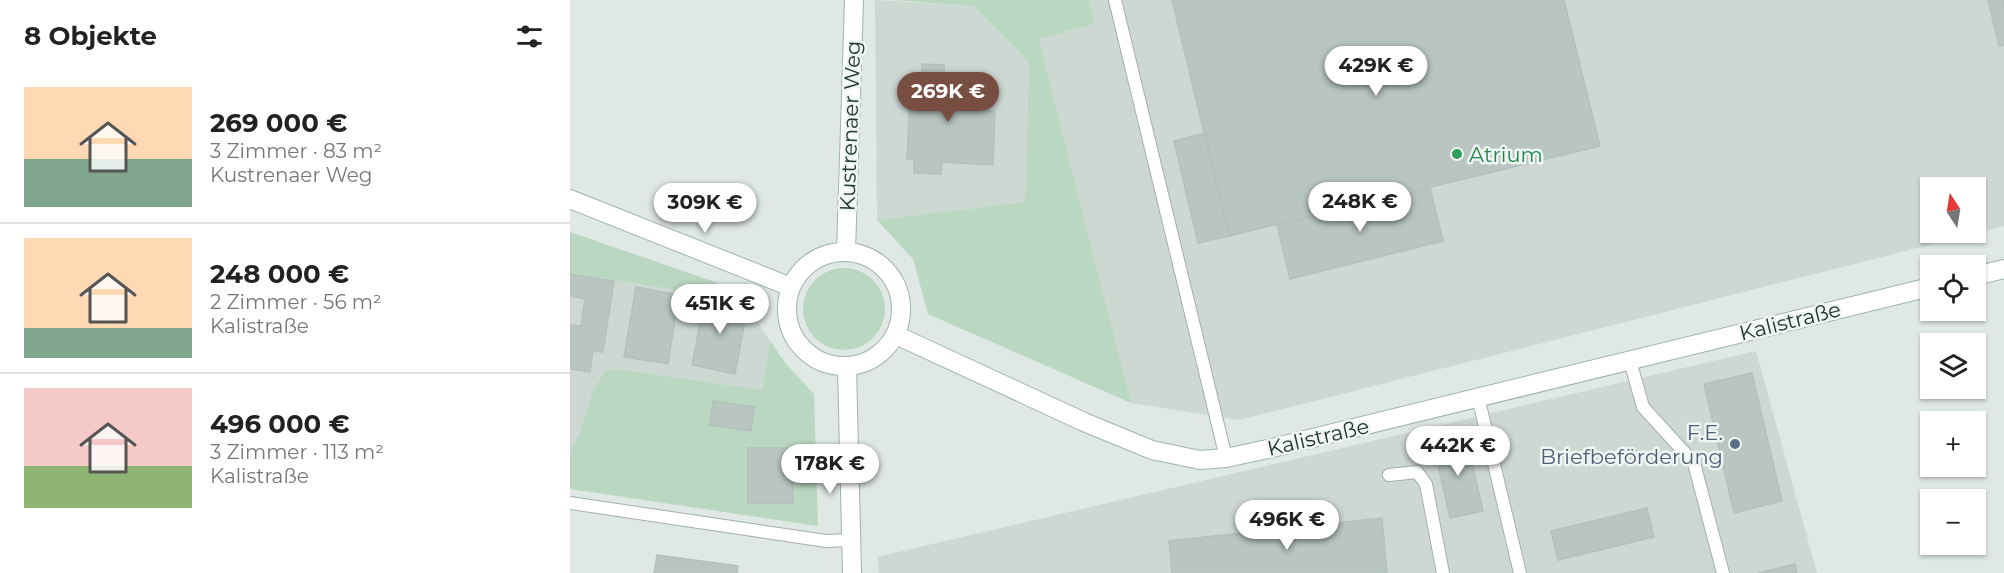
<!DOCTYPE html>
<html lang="de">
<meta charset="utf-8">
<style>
:root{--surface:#fff;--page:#f2f2f2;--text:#222;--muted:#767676;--line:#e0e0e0;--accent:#774e41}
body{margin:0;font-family:Montserrat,sans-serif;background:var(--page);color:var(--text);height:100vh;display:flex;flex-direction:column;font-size:22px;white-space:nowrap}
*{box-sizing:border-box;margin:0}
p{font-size:20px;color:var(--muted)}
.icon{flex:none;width:33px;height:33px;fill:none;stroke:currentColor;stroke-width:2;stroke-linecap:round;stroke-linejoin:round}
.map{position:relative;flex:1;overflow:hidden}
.side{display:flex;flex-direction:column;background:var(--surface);width:570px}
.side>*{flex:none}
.needle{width:39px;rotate:348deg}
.buttons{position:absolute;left:1350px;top:177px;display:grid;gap:12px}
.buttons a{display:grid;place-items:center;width:66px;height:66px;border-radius:0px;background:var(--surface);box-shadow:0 2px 4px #0004;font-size:30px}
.price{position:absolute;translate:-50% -51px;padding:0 14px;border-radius:21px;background:#fff;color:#222;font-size:20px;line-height:39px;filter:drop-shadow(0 2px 3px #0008)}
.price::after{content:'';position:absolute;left:50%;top:36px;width:18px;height:14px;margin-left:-9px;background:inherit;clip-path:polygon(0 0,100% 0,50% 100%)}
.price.on{background:var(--accent);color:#fff}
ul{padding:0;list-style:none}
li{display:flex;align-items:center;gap:18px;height:150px;padding:0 24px}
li+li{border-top:2px solid var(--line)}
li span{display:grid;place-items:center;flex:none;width:168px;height:120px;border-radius:0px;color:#555}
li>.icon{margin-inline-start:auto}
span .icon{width:72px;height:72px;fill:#fffc;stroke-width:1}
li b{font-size:26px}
h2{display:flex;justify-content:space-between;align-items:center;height:72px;padding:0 24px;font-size:26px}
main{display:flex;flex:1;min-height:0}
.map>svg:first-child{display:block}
.built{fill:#ced8d3;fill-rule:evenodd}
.green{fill:#bad7c2}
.building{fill:#b8c5c0;stroke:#b3c1bb;stroke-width:1.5}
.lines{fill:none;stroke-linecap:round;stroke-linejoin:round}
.lane-casing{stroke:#a3afab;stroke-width:14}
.secondary-casing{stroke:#a0b3ac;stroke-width:20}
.lane{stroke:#fff;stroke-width:12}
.secondary{stroke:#fff;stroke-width:18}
.leisure-dot{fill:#2e9e5b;stroke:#eff5f2;stroke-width:2}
.service-dot{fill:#5c6f8a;stroke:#eff5f2;stroke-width:2}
.labels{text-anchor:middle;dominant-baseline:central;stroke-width:5;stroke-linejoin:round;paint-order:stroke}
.street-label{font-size:21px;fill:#223631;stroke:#eff5f2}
.leisure-label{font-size:21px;fill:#27864d;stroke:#eff5f2;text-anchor:start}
.service-label{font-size:21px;fill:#4e5e75;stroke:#eff5f2;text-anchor:end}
</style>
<main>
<section class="side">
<h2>8 Objekte<svg class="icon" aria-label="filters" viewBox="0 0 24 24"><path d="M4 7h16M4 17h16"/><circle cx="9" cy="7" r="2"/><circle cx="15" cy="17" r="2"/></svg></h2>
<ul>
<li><span style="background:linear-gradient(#ffd9b3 60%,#7fa58c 0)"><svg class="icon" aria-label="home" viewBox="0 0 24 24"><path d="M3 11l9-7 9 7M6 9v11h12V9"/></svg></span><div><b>269 000 €</b><p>3 Zimmer · 83 m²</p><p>Kustrenaer Weg</p></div></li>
<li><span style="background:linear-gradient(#ffd9b3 75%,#7fa58c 0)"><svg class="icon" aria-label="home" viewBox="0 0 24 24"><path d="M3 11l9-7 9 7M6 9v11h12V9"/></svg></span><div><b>248 000 €</b><p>2 Zimmer · 56 m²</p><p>Kalistraße</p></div></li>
<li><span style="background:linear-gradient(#f6c9c9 65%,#8fb573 0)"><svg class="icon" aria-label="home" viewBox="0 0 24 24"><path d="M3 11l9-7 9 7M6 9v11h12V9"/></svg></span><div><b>496 000 €</b><p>3 Zimmer · 113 m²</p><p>Kalistraße</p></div></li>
</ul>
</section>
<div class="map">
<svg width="1434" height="573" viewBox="0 0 1434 573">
<rect width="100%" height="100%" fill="#dfe8e4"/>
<path class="built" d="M305,0L403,6L459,62L455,202L307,220Z
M519,0H1434V226L669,420L561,403L469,39L525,24ZM1360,188H1406V232H1360Z
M0,273L174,301L200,341L192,390L48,369L12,427L0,452Z
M1186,351L1247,573H309L307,557Z"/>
<path class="green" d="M322,0H519L525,24L469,39L561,403L358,314L343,259L307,220L455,202L459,62L403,6Z
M0,232L145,282L174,301L0,273Z
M233 309a41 41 0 1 1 82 0a41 41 0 1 1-82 0Z
M200,341L216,364L244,394L248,526L0,489V452L12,427L23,391L36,370L48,369L192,390Z"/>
<path class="building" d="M602,0H994L1030,146L659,236Z
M1418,0H1434V45L1429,46Z
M352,64L374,65V81L414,83L413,110L425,111L423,165L372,162L371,174L344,173V160L337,159L341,78H351Z
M635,133L659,236L628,243L604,141Z
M860,188L873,241L720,279L707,225Z
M0,274L44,281L33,352L23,350L20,372L0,369V325L11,326L15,299L0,296Z
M66,287L109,295L98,364L54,357Z
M135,297L178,305L165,374L122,365Z
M1182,373L1212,501L1164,513L1134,384Z
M143,401L184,407L181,431L140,425Z
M896,436L913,511L880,518L863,443Z
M178,448H223V503H178Z
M1077,508L1084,537L988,560L981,531Z
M812,518L817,573H602L599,541Z
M87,555L168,566L167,573H84Z
M1225,564L1227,573H1188Z"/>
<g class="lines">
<defs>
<path id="lane" d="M545,0L656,458
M1060,361L1073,407L1124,463L1153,573
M908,397L950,573
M819,475L847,472L856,484L873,573
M0,503L256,541L279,540"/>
<path id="secondary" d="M0,199L221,287
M217 309a57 57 0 1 1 114 0a57 57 0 1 1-114 0Z
M276,252L284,0
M1406,276L1434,269
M326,335L514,422L582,450L630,460L656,458L702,448L1360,287
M277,367L282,573"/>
</defs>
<use href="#lane" class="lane-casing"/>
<use href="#secondary" class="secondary-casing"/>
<use href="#lane" class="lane"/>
<use href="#secondary" class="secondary"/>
</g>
<circle class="leisure-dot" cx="887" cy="154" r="6"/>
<circle class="service-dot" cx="1165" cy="444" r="6"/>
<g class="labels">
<g class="street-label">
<text transform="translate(280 126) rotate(-88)">Kustrenaer Weg</text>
<text transform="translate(1220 321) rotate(-14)">Kalistraße</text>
<text transform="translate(748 437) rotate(-13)">Kalistraße</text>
</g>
<g class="leisure-label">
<text x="899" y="154">Atrium</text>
</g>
<g class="service-label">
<text x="1153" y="432">F.E.<tspan x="1153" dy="24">Briefbeförderung</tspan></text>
</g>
</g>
</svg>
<div class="buttons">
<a><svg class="needle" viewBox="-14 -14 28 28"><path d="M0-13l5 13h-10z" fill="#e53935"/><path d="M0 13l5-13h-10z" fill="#767676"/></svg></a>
<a><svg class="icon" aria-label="locate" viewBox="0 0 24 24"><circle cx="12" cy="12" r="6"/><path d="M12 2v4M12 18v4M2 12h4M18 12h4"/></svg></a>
<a><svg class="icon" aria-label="layers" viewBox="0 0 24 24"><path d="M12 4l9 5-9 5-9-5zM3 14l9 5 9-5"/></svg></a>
<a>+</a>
<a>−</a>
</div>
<b class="price" style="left:806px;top:97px">429K €</b>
<b class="price on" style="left:378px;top:123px">269K €</b>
<b class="price" style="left:790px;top:233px">248K €</b>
<b class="price" style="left:135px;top:234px">309K €</b>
<b class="price" style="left:150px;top:335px">451K €</b>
<b class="price" style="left:888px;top:477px">442K €</b>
<b class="price" style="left:260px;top:495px">178K €</b>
<b class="price" style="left:717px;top:551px">496K €</b>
</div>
</main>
